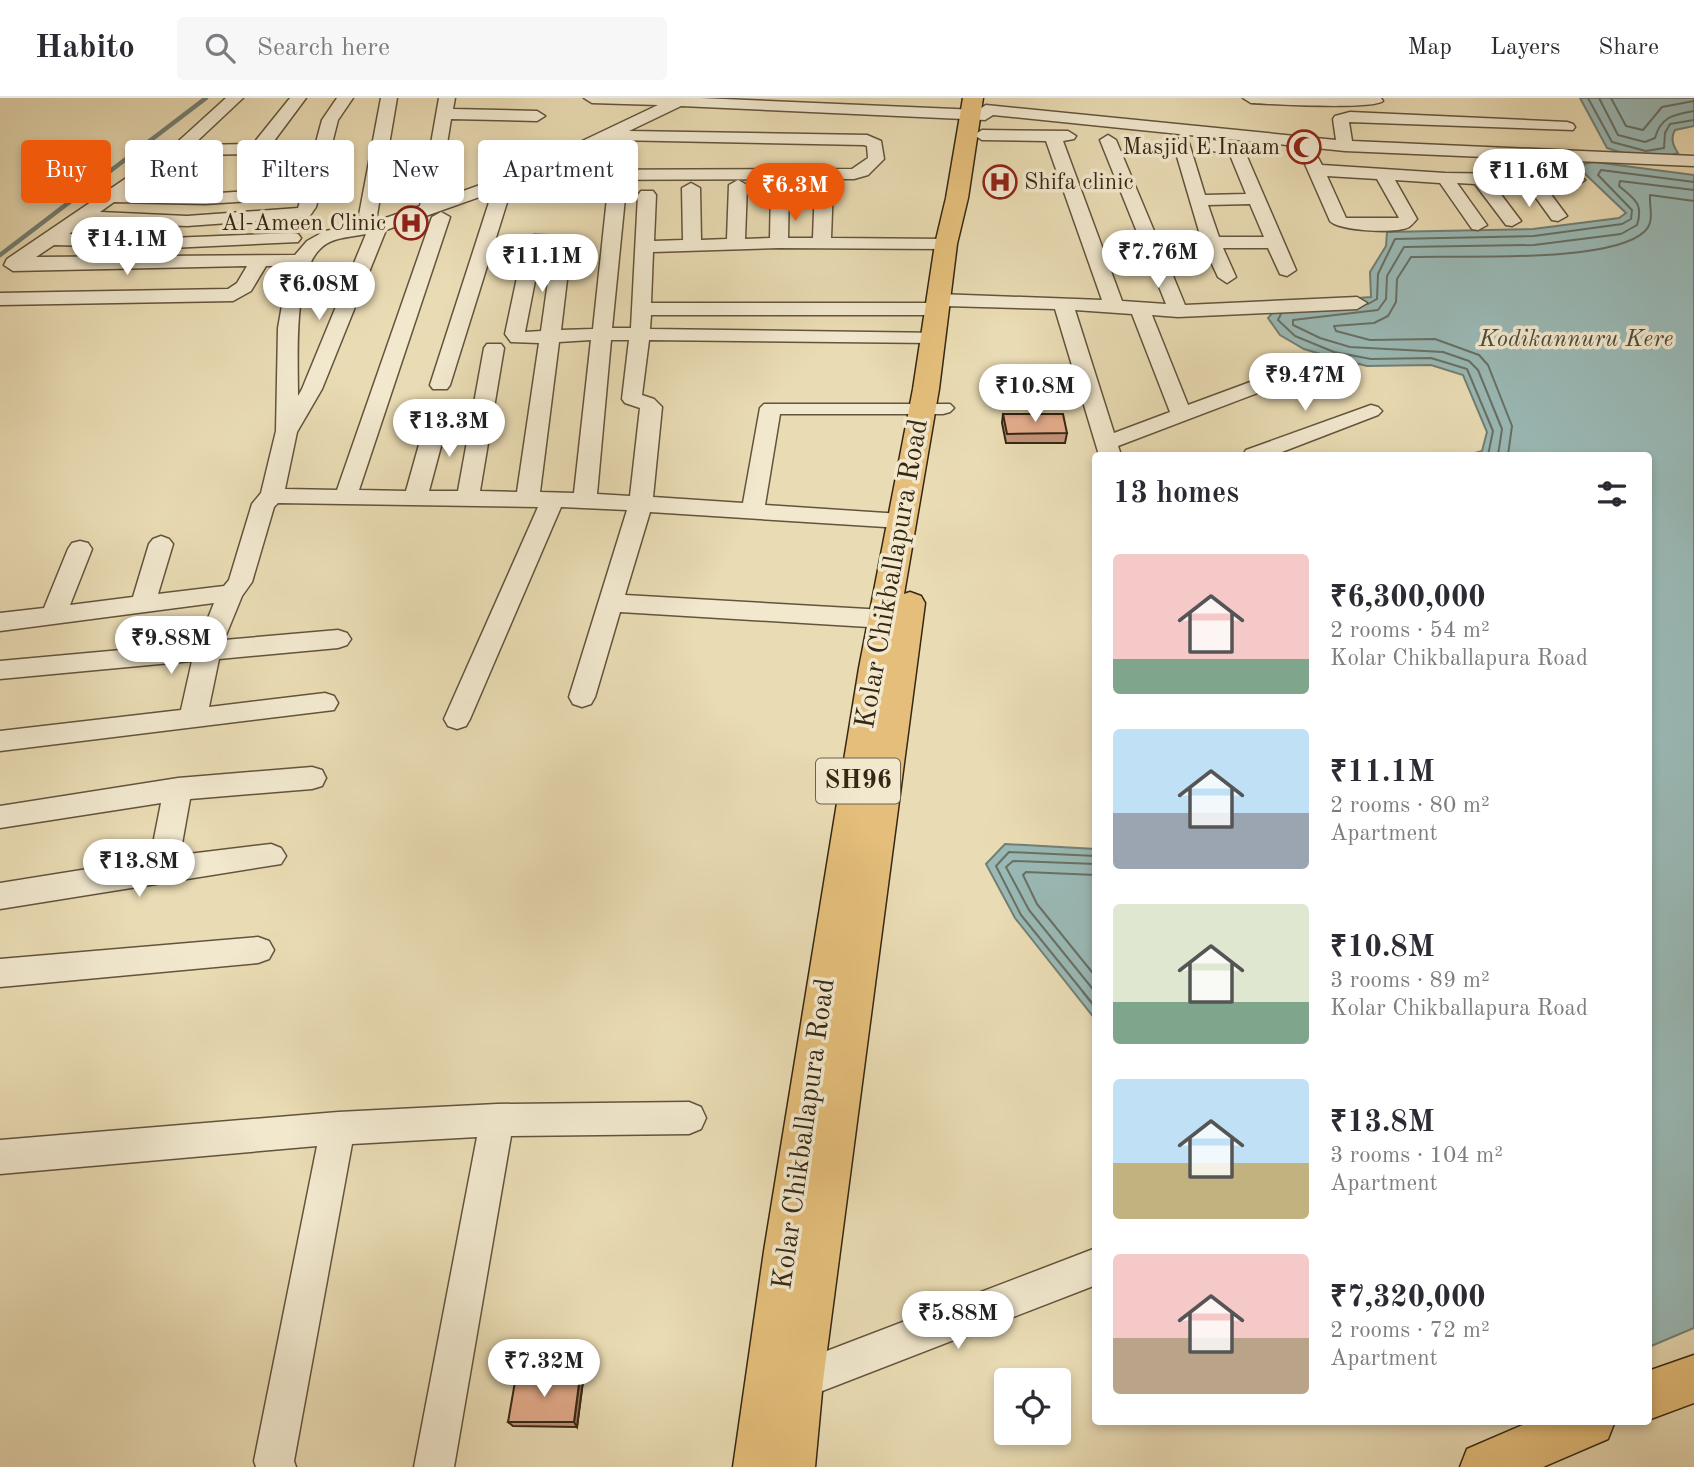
<!DOCTYPE html>
<meta charset="utf-8">
<style>
:root{--surface:#fff;--page:#f7f7f7;--text:#2b2b33;--muted:#7c7c81;--line:#e1e1e2;--accent:#ea580c}
body{margin:0;font-family:"Old Standard TT",serif;background:var(--page);color:var(--text);height:100vh;display:flex;flex-direction:column;font-size:26px;white-space:nowrap}
*{box-sizing:border-box;margin:0}
p{font-size:23px;color:var(--muted)}
.icon{flex:none;width:38px;height:38px;fill:none;stroke:currentColor;stroke-width:2;stroke-linecap:round;stroke-linejoin:round}
.map{position:relative;flex:1;overflow:hidden}
.drawer{position:absolute;left:1092px;top:354px;width:560px;height:973px;display:flex;flex-direction:column;background:var(--surface);border-radius:7px;box-shadow:0 4px 10px #0003}
.drawer>*{flex:none}
.guide{position:absolute;left:21px;top:42px;width:665px;height:63px;display:flex;gap:14px}
.fabs{position:absolute;left:994px;top:1270px;display:grid;gap:14px}
.fabs a{display:grid;place-items:center;width:77px;height:77px;border-radius:7px;background:var(--surface);box-shadow:0 4px 10px #0003;font-size:35px}
.price{position:absolute;translate:-50% -60px;padding:0 16px;border-radius:24px;background:#fff;color:#222;font-size:23px;line-height:46px;filter:drop-shadow(0 2px 4px #0008)}
.price::after{content:'';position:absolute;left:50%;top:42px;width:21px;height:16px;margin-left:-10px;background:inherit;clip-path:polygon(0 0,100% 0,50% 100%)}
.price.active{background:var(--accent);color:#fff}
ul{padding:0;list-style:none}
li{display:flex;align-items:center;gap:21px;height:175px;padding:0 21px}
li span{display:grid;place-items:center;flex:none;width:196px;height:140px;border-radius:7px;color:#555}
li>.icon{margin-inline-start:auto}
span .icon{width:84px;height:84px;fill:#fffc;stroke-width:1}
li b{font-size:30px}
h2{display:flex;justify-content:space-between;align-items:center;height:84px;padding:0 21px;font-size:30px}
.pill{padding:0 24px;border-radius:7px;background:var(--surface);box-shadow:0 4px 10px #0003;font-size:24px;line-height:63px}
.pill.active{background:var(--accent);color:#fff}
header{display:flex;align-items:center;gap:42px;box-sizing:border-box;height:98px;padding:0 35px;background:var(--surface);border-bottom:2px solid var(--line)}
header strong{font-size:33px}
nav{display:flex;gap:38px;margin-inline-start:auto;font-size:24px}
.search{width:490px;height:63px;background:var(--page);display:flex;align-items:center;gap:18px;box-sizing:border-box;padding:0 24px;border-radius:7px;color:var(--muted);font-size:26px}
.map>svg:first-child{display:block}
.water{fill:#9ab9b5;stroke:#727f75;stroke-width:2}
.lines{fill:none;stroke-linecap:round;stroke-linejoin:round}
.shore-far1{stroke:#687064;stroke-width:2}
.shore{stroke:#687064;stroke-width:2.5}
.stream{stroke:#727f75;stroke-width:4.5}
.minor-casing{stroke:#63543c;stroke-width:3}
.major-casing{stroke:#362714;stroke-width:3}
.minor{fill:#f1e8ce;fill-rule:evenodd}
.major{fill:#e4be7a;fill-rule:evenodd}
.wall{fill:#c39378;stroke:#362714;stroke-width:2}
.shaded-wall{fill:#9f7861;stroke:#362714;stroke-width:2}
.building{fill:#e3ab8b;stroke:#362714;stroke-width:2}
.labels{text-anchor:middle;dominant-baseline:central;stroke-width:7;stroke-linejoin:round;paint-order:stroke}
.far-poi-label{font-size:23px;fill:#362714;stroke:#f1e8ce;text-anchor:end}
.far-water-label{font-size:24px;font-style:italic;fill:#4f4c3c;stroke:#f1e8ce}
.shield{fill:#f1e8ce;stroke:#6e614c;stroke-width:2}
.shield-label{font-size:26px;font-weight:bold;fill:#362714}
.street-label{font-size:28px;fill:#362714;stroke:#f1e8ce}
</style>
<header>
<strong>Habito</strong>
<div class="search"><svg class="icon" aria-label="search" viewBox="0 0 24 24"><circle cx="10" cy="10" r="6"/><path d="M15 15l6 6"/></svg>Search here</div>
<nav><a>Map</a><a>Layers</a><a>Share</a></nav>
</header>
<div class="map">
<svg width="1694" height="1369" viewBox="0 0 1694 1369">
<rect width="100%" height="100%" fill="#e9dbb3"/>
<filter id="stains"><feTurbulence type="fractalNoise" baseFrequency=".00286" numOctaves="4"/><feColorMatrix values="0 0 0 0 .2 0 0 0 0 .09 0 0 0 0 .02 0 0 0 .5 -.17"/></filter>
<radialGradient id="worn" r=".72"><stop offset=".6" stop-color="#630" stop-opacity="0"/><stop offset="1" stop-color="#630" stop-opacity=".3"/></radialGradient>
<path class="water" d="M1580,0H1694V28L1675,32C1670,40 1673,48 1678,55C1654,63 1631,58 1607,50Z
M1594,64L1694,77V1230L1649,1249L1648,357H1468L1482,353L1487,334L1463,277L1431,267L1367,268L1334,260L1304,251L1280,237L1268,220L1280,206L1371,199L1370,174L1386,148L1387,134L1533,131L1619,120L1626,115L1581,72L1584,66Z
M1005,746L1095,751V921L1015,820L986,766Z"/>
<g class="lines">
<path class="shore-far1" d="M1588,0L1612,44L1646,53L1664,50L1665,35L1670,26L1694,22
M1599,0L1618,37L1645,44L1655,40C1661,18 1674,17 1694,13
M1611,0L1626,28L1643,32L1662,9L1694,3
M1368,206L1377,201L1378,176L1395,141L1534,138L1622,126L1631,121L1632,112L1598,77L1601,72L1694,84
M1281,216L1278,222L1295,238L1334,254L1371,261L1431,260L1467,271L1493,333L1488,357
M1498,357L1502,331L1478,272L1469,263L1443,254L1350,249L1320,240L1293,227V222L1378,212L1386,201L1387,178L1404,149L1534,147L1621,136L1637,127C1644,105 1634,101 1619,88L1620,83L1694,92
M1508,357L1512,328L1488,267L1479,257L1435,241L1370,242L1336,233L1334,228L1374,225L1388,218L1396,204L1397,181L1411,159C1460,157 1612,166 1645,133C1655,124 1649,108 1650,97L1694,103
M1096,777L1026,774L1023,777L1037,806L1096,879
M1084,895L1021,817L996,768L1009,754L1096,758
M1096,895L1029,812L1006,769L1013,763L1096,766"/>
<path class="shore" d="M1083,894L1096,910
M1094,894L1096,896"/>
<path class="stream" d="M0,157L206,0"/>
<defs>
<path id="minor" d="M226,0H243L193,47L253,46L290,0H306L271,47L276,49L283,62L280,78H268L264,56L182,57L129,94L205,96L304,89L322,22L337,0H353L338,22L316,109L309,119L187,128L86,124L69,136L170,140L292,135L298,136L301,140L298,144L170,150L54,147L36,159L295,157L307,143L325,133L374,124L420,108L439,0H455L453,11L537,13L545,18L537,23L451,21L438,102L519,73L658,7L592,5L584,0H700L978,12L986,7L1336,42L1333,21L1335,18L1350,14L1567,24L1573,26L1575,29L1573,32L1349,24L1352,43L1694,58V68L1345,53L993,17L985,22L681,8L629,33L867,37L881,43L884,61L868,77L854,81L539,82L533,80L386,132L322,291L297,334L285,391L337,392L432,119L441,114L450,119L359,392L406,393L429,311L433,307H447L451,311L429,393H458L484,250L487,246H501L504,250L480,393L517,394L539,245L511,244L505,236L525,142L534,137L566,138L571,148L561,232L593,231L607,100L616,95L625,100L612,230H631L638,97L641,93H653L656,97L654,143L683,142L682,90L691,85L700,90L701,142L727,141L729,87L738,82L747,87L745,141L770,140L771,88L780,83L789,88L788,140H813L815,87L824,82L833,87L831,140L946,141L955,146L946,151L779,150L653,154L651,205H931L928,202L931,198L938,196L1102,202L1046,43L982,42L974,37L982,32L1068,33L1076,38L1074,41L1063,43L1122,203L1166,206L1100,42L1108,37L1116,42L1157,140H1201L1173,45L1175,42L1181,40L1189,45L1205,97L1246,96L1230,57L1200,50L1198,47C1208,37 1236,44 1245,54L1296,172L1287,178L1280,176L1268,150H1223L1236,179L1227,185L1218,179L1205,151H1162L1185,207L1357,199L1367,205L1357,211L1178,219L1152,217L1188,307L1280,273H1294L1297,277L1294,281L1118,348L1121,357H1099L1055,211L945,208L947,211L944,215L937,217H651L650,231L942,235L945,239L942,243L935,245L649,242L642,297L654,301L662,309L653,399L743,405L760,310L764,306H950L954,310L950,314L943,316H780L765,407L901,416L909,418L913,423L909,428L901,430L650,414L625,497L885,512L894,515L897,521L894,527L885,530L620,514L595,599L591,606L582,609L573,606L569,599L627,412L561,409L470,621L466,628L457,631L448,628L444,621L538,409L278,405L274,409L252,484L242,498L224,542L338,532L347,535L351,541L347,547L338,550L219,561L209,609L325,595L334,598L338,605L334,612L0,653V633L181,612L192,563L0,581V563L198,545L214,505L0,533V515L44,510L68,451L72,445L80,443L88,445L92,451L70,507L133,499L149,446L153,441L161,438L169,441L173,446L158,496L224,488L229,482L252,406L261,395L276,333L278,230L289,168H266L251,193L233,203L0,207V195L228,191L237,185L247,168L13,173L4,167L7,161L172,49ZM612,42L864,47L867,48L868,60L852,71L549,72ZM301,100L298,110L187,118L100,114L114,104L205,106ZM1250,106L1264,139H1219L1208,107ZM366,136L302,291L298,298C298,260 293,177 320,151C331,139 351,139 366,136ZM542,147L553,148L541,233L525,234ZM1075,212L1132,216L1170,314L1114,335ZM591,242L574,395L540,394L559,244ZM611,242H629L622,301L625,305L640,310L630,398L597,396Z
M381,0H397L377,117L368,122L359,117Z
M1243,0H1381L1383,3C1373,12 1270,6 1251,5Z
M1309,52L1315,54L1322,67L1445,75L1577,77L1585,82L1577,87H1544L1567,118L1558,123L1552,122L1526,86H1493L1521,123L1512,128L1506,127L1475,86L1457,85L1487,127L1478,132L1472,131L1440,85L1395,82L1417,121C1414,124 1412,127 1409,129C1397,136 1339,133 1330,123L1301,57ZM1327,78L1377,81L1399,120H1346Z
M500,93L509,98L450,287L447,291H433L430,287L491,98Z
M1371,307L1378,309L1382,313L1378,317L1274,357H1243L1246,352Z
M312,669L322,672L326,680L322,688L312,691L190,701L180,757L271,746L281,750L286,758L281,766L0,811V785L150,761L161,705L0,730V708L178,680Z
M258,839L269,843L274,852L269,861L258,865L0,889V861Z
M689,1004L701,1009L706,1020L701,1031L689,1036L511,1038L454,1369H414L477,1039L352,1046L294,1363L296,1369H256L254,1363L317,1048L0,1076V1042L338,1014L497,1006Z
M1096,1150V1187L799,1302L785,1297L780,1283L785,1269Z"/>
<path id="major" d="M963,0H983L968,100L957,146L939,291L904,496L910,494L921,498L925,505L823,1283L815,1369H733L764,1153L859,570L913,291L935,146L946,100Z
M1694,1257V1305L1648,1322V1273Z
M1532,1323H1615L1608,1341L1543,1369H1460L1467,1351Z"/>
</defs>
<use href="#minor" class="minor-casing"/>
<use href="#major" class="major-casing"/>
<use href="#minor" class="minor"/>
<use href="#major" class="major"/>
</g>
<path class="wall" d="M1003,316L1067,335L1065,345H1006L1002,325Z
M580,1278L583,1283L577,1329L513,1328L508,1324Z"/>
<path class="shaded-wall" d="M580,1278L583,1283L577,1329L574,1324Z"/>
<path class="building" d="M1003,316H1063L1067,335L1007,336Z
M516,1278H580L574,1324H508Z"/>
<defs>
<symbol id="mosque-ring" viewBox="-11 -11 22 22"><circle r="9.5" fill="#f1e8ce" stroke="#8f2418" stroke-width="1.5"/><path d="M3.5-4.9A6 6 0 1 0 3.5 4.9A5 5 0 1 1 3.5-4.9Z" fill="#8f2418"/></symbol>
<symbol id="hospital-ring" viewBox="-11 -11 22 22"><circle r="9.5" fill="#f1e8ce" stroke="#8f2418" stroke-width="1.5"/><path d="M-5-5h3v3.5h4V-5h3V5h-3V1.5h-4V5h-3Z" fill="#8f2418"/></symbol>
</defs>
<g fill-rule="evenodd">
<use href="#mosque-ring" x="1285" y="30" width="38" height="38"/>
<use href="#hospital-ring" x="981" y="65" width="38" height="38"/>
<use href="#hospital-ring" x="392" y="106" width="38" height="38"/>
</g>
<g class="labels">
<g class="far-poi-label">
<text x="1280" y="49">Masjid E Inaam</text>
<text x="1024" y="84" text-anchor="start">Shifa clinic</text>
<text x="386" y="125">Al-Ameen Clinic</text>
</g>
<g class="far-water-label">
<text x="1576" y="242">Kodikannuru Kere</text>
</g>
<rect class="shield" x="816" y="660.5" width="84" height="45" rx="5"/>
<g class="shield-label">
<text x="858" y="683">SH96</text>
</g>
<g class="street-label">
<text transform="translate(893 476) rotate(-80)">Kolar Chikballapura Road</text>
<text transform="translate(805 1036) rotate(-82)">Kolar Chikballapura Road</text>
</g>
</g>
<rect width="100%" height="100%" filter="url(#stains)"/>
<rect width="100%" height="100%" fill="url(#worn)"/>
</svg>
<div class="fabs">
<a><svg class="icon" aria-label="locate" viewBox="0 0 24 24"><circle cx="12" cy="12" r="6"/><path d="M12 2v4M12 18v4M2 12h4M18 12h4"/></svg></a>
</div>
<b class="price" style="left:1529px;top:111px">₹11.6M</b>
<b class="price active" style="left:795px;top:125px">₹6.3M</b>
<b class="price" style="left:127px;top:179px">₹14.1M</b>
<b class="price" style="left:1158px;top:192px">₹7.76M</b>
<b class="price" style="left:542px;top:196px">₹11.1M</b>
<b class="price" style="left:319px;top:224px">₹6.08M</b>
<b class="price" style="left:1305px;top:315px">₹9.47M</b>
<b class="price" style="left:1035px;top:326px">₹10.8M</b>
<b class="price" style="left:449px;top:361px">₹13.3M</b>
<b class="price" style="left:171px;top:578px">₹9.88M</b>
<b class="price" style="left:139px;top:801px">₹13.8M</b>
<b class="price" style="left:958px;top:1253px">₹5.88M</b>
<b class="price" style="left:544px;top:1301px">₹7.32M</b>
<div class="guide">
<a class="pill active">Buy</a>
<a class="pill">Rent</a>
<a class="pill">Filters</a>
<a class="pill">New</a>
<a class="pill">Apartment</a>
</div>
<section class="drawer">
<h2>13 homes<svg class="icon" aria-label="filters" viewBox="0 0 24 24"><path d="M4 7h16M4 17h16"/><circle cx="9" cy="7" r="2"/><circle cx="15" cy="17" r="2"/></svg></h2>
<ul>
<li><span style="background:linear-gradient(#f6c9c9 75%,#7fa58c 0)"><svg class="icon" aria-label="home" viewBox="0 0 24 24"><path d="M3 11l9-7 9 7M6 9v11h12V9"/></svg></span><div><b>₹6,300,000</b><p>2 rooms · 54 m²</p><p>Kolar Chikballapura Road</p></div></li>
<li><span style="background:linear-gradient(#bfe0f5 60%,#9aa5b1 0)"><svg class="icon" aria-label="home" viewBox="0 0 24 24"><path d="M3 11l9-7 9 7M6 9v11h12V9"/></svg></span><div><b>₹11.1M</b><p>2 rooms · 80 m²</p><p>Apartment</p></div></li>
<li><span style="background:linear-gradient(#dfe7d0 70%,#7fa58c 0)"><svg class="icon" aria-label="home" viewBox="0 0 24 24"><path d="M3 11l9-7 9 7M6 9v11h12V9"/></svg></span><div><b>₹10.8M</b><p>3 rooms · 89 m²</p><p>Kolar Chikballapura Road</p></div></li>
<li><span style="background:linear-gradient(#bfe0f5 60%,#c2b280 0)"><svg class="icon" aria-label="home" viewBox="0 0 24 24"><path d="M3 11l9-7 9 7M6 9v11h12V9"/></svg></span><div><b>₹13.8M</b><p>3 rooms · 104 m²</p><p>Apartment</p></div></li>
<li><span style="background:linear-gradient(#f6c9c9 60%,#b9a48a 0)"><svg class="icon" aria-label="home" viewBox="0 0 24 24"><path d="M3 11l9-7 9 7M6 9v11h12V9"/></svg></span><div><b>₹7,320,000</b><p>2 rooms · 72 m²</p><p>Apartment</p></div></li>
</ul>
</section>
</div>
